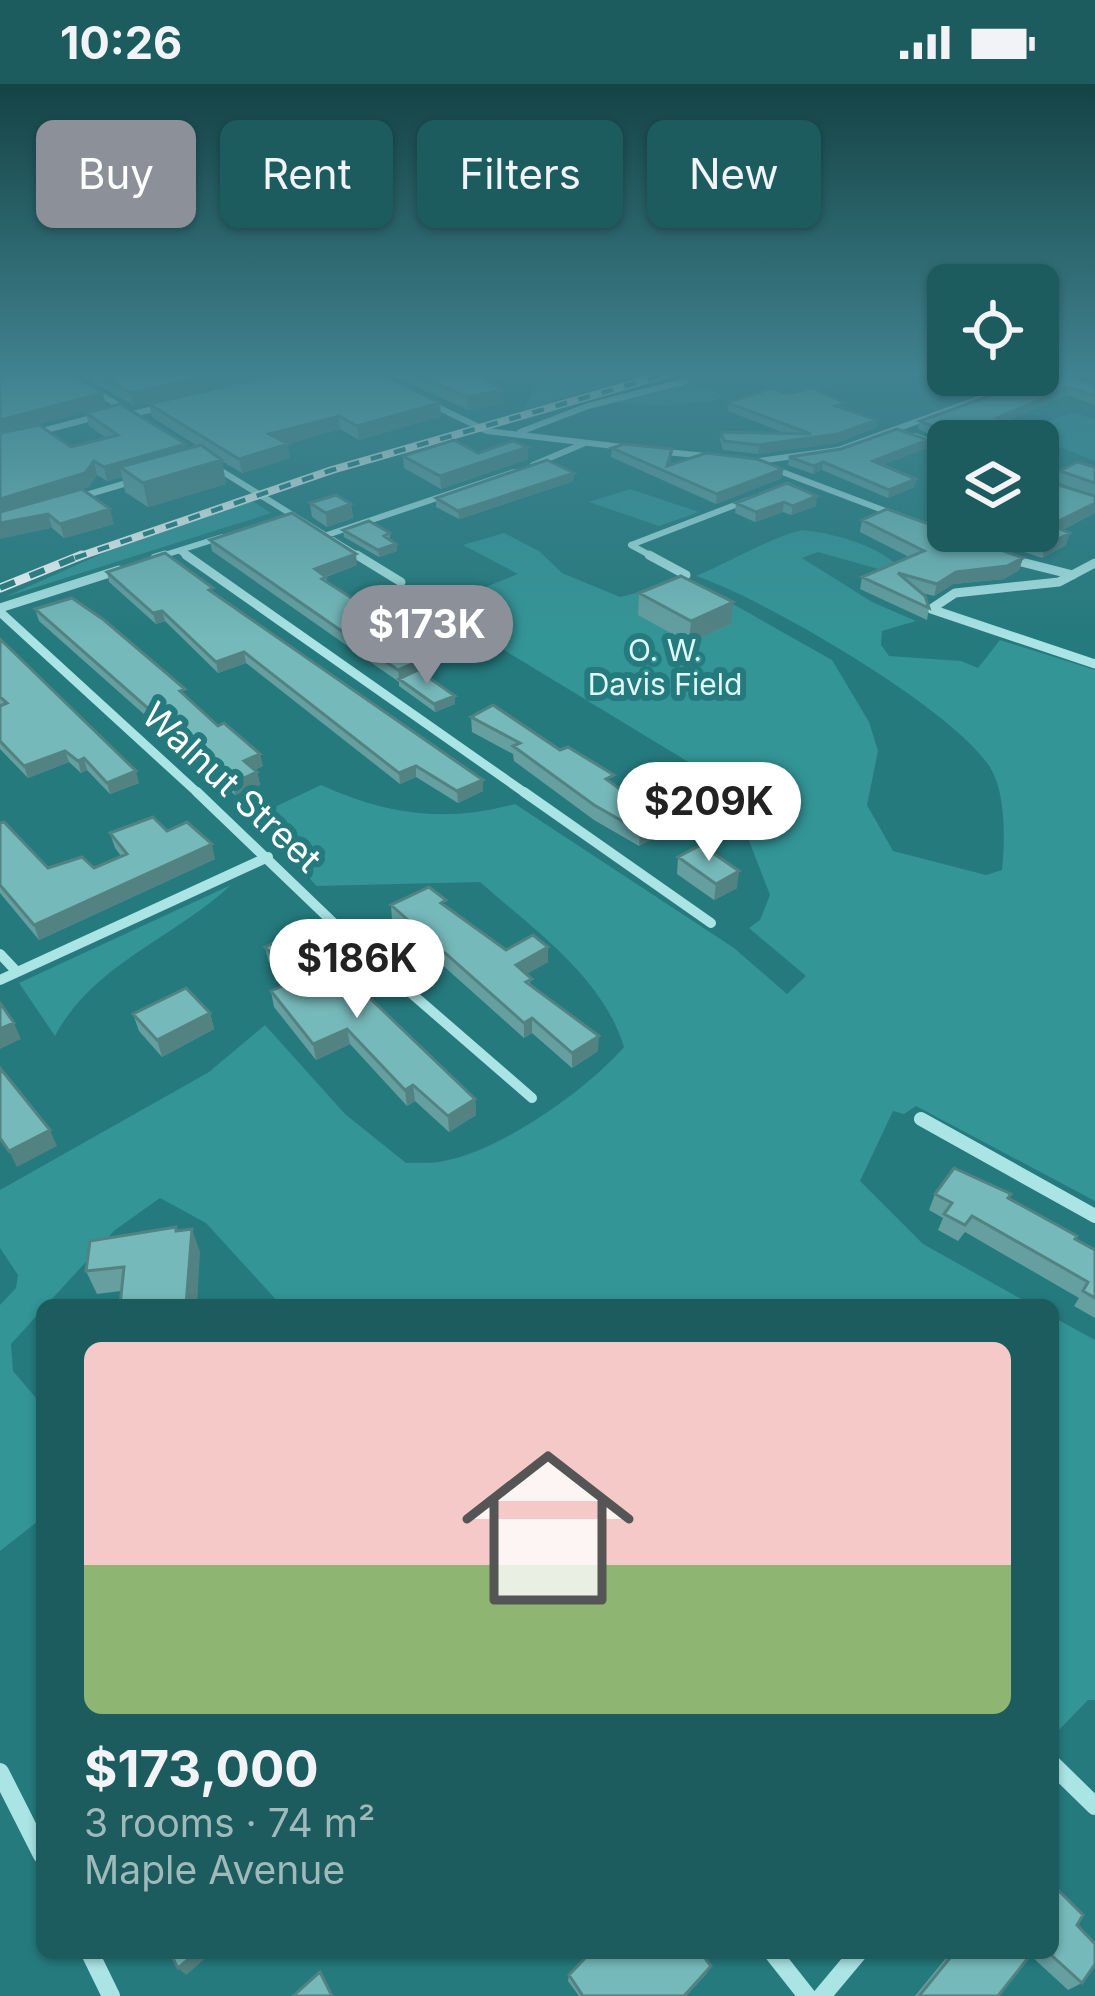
<!DOCTYPE html>
<meta charset="utf-8">
<style>
:root{--surface:#1c5c5e;--page:#256264;--text:#f1f3f6;--muted:#a0babc;--line:#3a7173;--accent:#8c9099}
body{margin:0;font-family:Inter,sans-serif;background:var(--page);color:var(--text);height:100vh;display:flex;flex-direction:column;font-size:45px;white-space:nowrap}
*{box-sizing:border-box;margin:0}
p{font-size:39px;color:var(--muted)}
.icon{flex:none;width:66px;height:66px;fill:none;stroke:currentColor;stroke-width:2;stroke-linecap:round;stroke-linejoin:round}
.map{position:relative;flex:1;overflow:hidden}
.sheet{position:absolute;left:36px;top:1215px;width:1023px;height:660px;display:flex;flex-direction:column;background:var(--surface);border-radius:18px;box-shadow:0 3px 9px #0004}
.sheet>*{flex:none}
.top-card{position:absolute;left:36px;top:36px;width:1023px;height:108px;display:flex;gap:24px}
.fabs{position:absolute;left:927px;top:180px;display:grid;gap:24px}
.fabs a{display:grid;place-items:center;width:132px;height:132px;border-radius:18px;background:var(--surface);box-shadow:0 3px 9px #0004;font-size:60px}
.price{position:absolute;translate:-50% -102px;padding:0 27px;border-radius:42px;background:#fff;color:#222;font-size:39px;line-height:78px;filter:drop-shadow(0 3px 6px #0008)}
.price::after{content:'';position:absolute;left:50%;top:72px;width:36px;height:27px;margin-left:-18px;background:inherit;clip-path:polygon(0 0,100% 0,50% 100%)}
.price.current{background:var(--accent);color:#fff}
ul{padding:0;list-style:none}
li{display:grid;align-content:center;gap:24px;height:636px;padding:0 48px}
li+li{border-top:3px solid var(--line)}
li span{display:grid;place-items:center;height:372px;border-radius:18px;color:#555}
li>.icon{margin-inline-start:auto}
span .icon{width:216px;height:216px;fill:#fffc;stroke-width:1}
li b{font-size:51px}
.tag{padding:0 42px;border-radius:18px;background:var(--surface);box-shadow:0 3px 9px #0004;font-size:42px;line-height:108px}
.tag.current{background:var(--accent);color:#fff}
.status{display:flex;justify-content:space-between;align-items:center;height:84px;padding:0 60px;background:var(--surface);direction:ltr}
.status svg{height:33px;fill:currentColor}
.map>svg:first-child{display:block}
.green{fill:#339596}
.lines{fill:none;stroke-linecap:round;stroke-linejoin:round}
.minor-far4{stroke:#aae4e5;stroke-width:6}
.minor-far3{stroke:#aae4e5;stroke-width:9}
.minor-far2{stroke:#aae4e5;stroke-width:10}
.minor-far1{stroke:#aae4e5;stroke-width:14}
.minor{stroke:#aae4e5;stroke-width:18}
.rail-far1-casing{stroke:#fff;stroke-width:8}
.rail-casing{stroke:#fff;stroke-width:9}
.rail-far1{stroke:#257a7d;stroke-width:4.5;stroke-dasharray:12;stroke-linecap:butt}
.rail{stroke:#257a7d;stroke-width:6;stroke-dasharray:16;stroke-linecap:butt}
.wall{fill:#659fa0}
.shaded-wall{fill:#538282}
.building{fill:#76b9ba;stroke:#538282;stroke-width:3}
.labels{text-anchor:middle;dominant-baseline:central;stroke-width:12;stroke-linejoin:round;paint-order:stroke}
.far-park-label{font-size:30px;fill:#def8f8;stroke:#257a7d}
.street-label{font-size:36px;fill:#fff;stroke:#257a7d}
</style>
<div class="status"><b>10:26</b><svg viewBox="0 0 49 12"><path d="M0 12V9h3v3zM5 12V6h3v6zM10 12V3h3v9zM15 12V0h3v12zM26 1h20v11H26zM47 4h2v5h-2z"/></svg></div>
<div class="map">
<svg width="1095" height="1912" viewBox="0 0 1095 1912">
<rect width="100%" height="100%" fill="#257a7d"/>
<path class="green" d="M541,289H651L525,325Z
M748,289H906L819,304L773,306Z
M693,299L722,311L718,316L667,322L607,318Z
M1075,328L1095,336V377L1040,355L1027,344Z
M630,405L699,428L659,442L589,418Z
M252,417L271,429L5,513L108,467Z
M802,446C832,449 875,460 898,482L889,488L818,468L802,474L872,518L916,537L882,547L881,561L889,572L961,577L978,584L1000,556L1095,586V1117L916,1022L904,1030L893,1027L860,1097L923,1160L1032,1221H281L206,1139L160,1114L115,1146L11,1260L13,1287L42,1321V1434L0,1467V1221L16,1204L18,1191L0,1164V1106L209,988L265,941L345,1030L406,1079C418,1078 432,1080 444,1077C500,1067 587,1006 624,963C603,893 532,844 480,798L317,802L249,735L321,701C387,731 445,739 515,720L734,864L787,910L806,892L749,844L760,836L770,811L728,702L461,540L441,521L518,490L463,461L504,449L539,467L562,489L620,513L673,500L710,507L832,576L869,638L878,667L867,721L893,767L986,791L1002,786C1005,757 1006,711 991,685C958,627 761,513 696,492C733,477 764,456 802,446Z
M231,801C173,855 93,880 55,952L19,899Z
M1053,1233L1095,1256V1616H1088L1053,1652Z"/>
<g class="lines">
<path class="minor-far4" d="M67,289L127,327
M425,317L487,347L631,364
M132,330L166,322
M520,348L588,322L686,297
M915,352L948,364
M0,358L103,331
M657,367L715,373
M759,377L838,366L1051,289L1095,303
M533,381L585,359
M215,383L362,474
M769,383L896,431
M76,414L137,396
M327,451L514,388
M631,461L748,416
M631,461L655,474
M180,467L190,474
M155,474L222,453"/>
<path class="minor-far3" d="M186,471L528,711
M357,471L401,498
M649,471L686,491
M155,474L165,471
M1010,475L1073,491
M1095,479L1059,498L955,509L931,525L1095,580
M0,524L119,486
M0,528L200,711"/>
<path class="minor-far2" d="M197,708L366,870L532,1014
M524,708L711,839
M0,870L17,888
M0,896L268,773"/>
<path class="minor-far1" d="M921,1035L1095,1132"/>
<path class="minor" d="M1053,1681L1095,1722
M0,1688L42,1771
M90,1869L111,1912
M773,1869L807,1912
M822,1912L858,1869"/>
<defs>
<path id="rail-far1" d="M75,474L332,386L671,289"/>
<path id="rail" d="M0,504L82,471"/>
</defs>
<use href="#rail-far1" class="rail-far1-casing"/>
<use href="#rail" class="rail-casing"/>
<use href="#rail-far1" class="rail-far1"/>
<use href="#rail" class="rail"/>
</g>
<path class="wall" d="M0,289L106,322L24,344L71,363L106,354L89,342L86,329L187,365L197,362L152,333L149,320L250,296L134,322L76,289H379L441,332L359,356L340,345L287,360L290,374L242,389L222,377L226,400L148,423L125,408L122,393L107,397L97,391L89,403L81,405L114,440L64,454L52,444Z
M385,289H510V291L490,298L503,319L468,326Z
M935,289H948V291H1023L999,300L960,303Z
M1053,289L1095,300V321L1067,311L1005,338L1010,348L991,357L948,358L918,345L920,337Z
M1074,289H1095V296Z
M787,310L844,325L877,336L876,344L836,359L758,370L723,366L720,356L721,348L787,350L728,327V319Z
M928,356L927,364L882,381L916,395L914,403L888,414L822,386L813,390L788,381L789,373Z
M612,364L672,365L670,381L783,385L782,394L716,420L611,373Z
M403,372L528,375L441,405L404,384Z
M1095,383V412L1057,398L1060,387Z
M574,397L459,435L436,423V414Z
M787,399L816,422L791,431L783,428L755,438L735,429L736,419Z
M1095,412V429L1062,446L1066,461L1042,474L961,447H1038Z
M310,419L351,420L353,434L327,443L312,433Z
M948,423V443L937,439L940,427Z
M862,436L1023,474L1019,486L1004,495L953,500L934,512L922,509L929,524L927,536L860,505L862,493L909,473L860,448Z
M343,446L390,449V456L396,460L397,467L379,473L344,453Z
M210,456L357,481L326,493L327,498L399,544L442,553L443,564L418,574L423,588L421,589L455,612V620L435,628L399,602V598L212,467Z
M107,488L214,509L483,696V707L458,719L416,693L400,700L246,579L218,589L165,537L156,540L109,498Z
M639,509L731,540L689,559L638,531Z
M35,525L187,614L263,682L254,686L257,688L260,701L235,711L39,537Z
M0,555L139,699L110,710L87,686L81,689L69,678L28,694L0,665Z
M471,633L614,701L661,735L660,750L639,762L594,736L514,677L513,670L472,648Z
M0,739L48,784H94L121,772L115,764L110,749L167,747L215,775L39,856L0,809Z
M678,773L737,804L714,816L677,790Z
M391,821L446,822L506,866L548,878L526,890L532,903L598,967L572,984L532,949L524,954L392,836Z
M265,863L475,1015L476,1031L449,1048L415,1017L407,1022L350,960L316,976L274,923L271,907L288,900L269,879Z
M210,929L214,945L162,973L139,947L133,930Z
M935,1110L1009,1114L1095,1166V1234L1074,1222L1079,1214L965,1148L958,1157L938,1146L943,1134L929,1126Z
M176,1143L177,1146L200,1168L121,1207L97,1210L86,1187Z
M1077,1841L1082,1899L1068,1906L1030,1871L998,1912H915L950,1869H1053Z
M707,1889L686,1912H579L568,1897L569,1891Z"/>
<path class="shaded-wall" d="M223,289H283L134,322L131,309Z
M478,289H510V291L476,302Z
M1002,291H1023L999,300L960,303L962,295Z
M1069,303L1067,311L995,342L997,334Z
M503,306V319L468,326L467,313Z
M103,309L106,322L0,350V336Z
M440,319L441,332L359,356L357,342Z
M339,332L340,345L271,364L269,350Z
M877,336L876,344L836,359L758,370L759,361Z
M1012,340L1010,348L991,357H977Z
M928,356L927,364L872,385L873,377Z
M186,360L189,374L120,383L122,393L107,397L104,383Z
M288,360L290,374L242,389L239,375Z
M528,363V375L441,405L440,392Z
M222,376L226,400L148,423L143,399Z
M94,377L97,391L89,403L0,431V415Z
M823,378L822,386L813,390L814,382Z
M783,385L782,394L716,420L717,410Z
M574,389V397L459,435L458,427Z
M916,395L914,403L888,414L889,406Z
M817,412L816,422L791,431L793,422Z
M784,418L783,428L755,438L756,428Z
M1095,419V429L1047,453L1051,441Z
M351,420L353,434L327,443L326,429Z
M110,425L114,440L64,454L60,440Z
M48,430L52,444L0,455V439Z
M1070,449L1066,461L1042,474L1046,461Z
M396,460L397,467L379,473L378,466Z
M356,470L357,481L316,496L315,485Z
M1023,474L1019,486L1004,495L953,500L934,512L937,500L956,488Z
M733,518L731,540L689,559L691,537Z
M162,527L165,537L156,540L153,529Z
M442,553L443,564L408,578L407,567Z
M244,568L246,579L218,589L216,578Z
M422,576L423,588L402,597L399,595L398,586Z
M455,612V620L435,628L434,620Z
M65,667L69,678L28,694L24,682Z
M260,670L263,682L246,689L244,677Z
M84,674L87,686L81,689L78,677Z
M416,682V693L400,700L399,689Z
M136,687L139,699L110,710L107,699Z
M257,688L260,701L235,711L233,699Z
M483,696V707L458,719L457,707Z
M661,735L660,750L639,762L640,747Z
M212,760L215,775L39,856L34,841Z
M739,787L737,804L714,816L716,800Z
M548,863V878L516,896V881Z
M210,929L214,945L162,973L157,956Z
M532,934V949L524,954V939Z
M14,939L21,955L0,965V945Z
M347,945L350,960L316,976L313,960Z
M599,952L598,967L572,984V969Z
M413,1001L415,1017L407,1022L405,1006Z
M475,1015L476,1031L449,1048L448,1032Z
M50,1046L57,1062L17,1083L9,1067Z
M192,1145L200,1168L197,1221H186Z
M196,1869H212L186,1891L178,1884Z"/>
<path class="building" d="M0,289H70L103,309L0,336Z
M96,289H223L131,309Z
M282,289H379L440,319L357,342L339,332L269,350L288,360L239,375L149,320Z
M412,289H478H476L503,306L467,313Z
M1053,289L1095,300V312L1069,303L997,334L1012,340L977,356L962,355L920,337Z
M955,291H1002L962,295Z
M772,304L787,310L811,304L845,319L836,322L877,336L838,350L759,361L724,357L721,348L811,350L728,319Z
M120,320L186,360L104,383L94,377L85,389L0,415V349L39,341L71,363L118,351L86,329Z
M897,345L928,356L873,377L916,395L889,406L823,378L814,382L789,373L841,365Z
M454,356L478,369L513,357L528,363L440,392L403,372Z
M624,360L672,365L667,382L706,369L757,375L783,385L717,410L612,364Z
M201,361L222,376L143,399L120,383Z
M547,376L574,389L458,427L436,414Z
M1077,378L1095,383V399L1060,387Z
M1042,396L1095,412V419L1051,441L1070,449L1046,461L1001,447H1038V398Z
M787,399L817,412L793,422L784,418L756,428L736,419Z
M82,405L110,425L60,440L48,430L0,439V428Z
M336,411L351,420L326,429L310,419Z
M887,425L1023,474L1007,482L956,488L937,500L898,489L925,512L929,524L862,493L924,467L862,436Z
M292,429L356,470L315,485L326,493L322,495L399,544L418,537L442,553L407,567L422,576L398,586L210,456Z
M369,437L390,449L384,452L396,460L378,466L343,446Z
M165,469L213,504L209,506L483,696L457,707L416,682L399,689L244,568L216,578L162,527L153,529L107,488Z
M681,492L733,518L691,537L639,509Z
M72,514L104,536L185,605L180,607L218,642L224,639L260,670L244,677L257,688L233,699L35,525Z
M0,555L136,687L107,699L84,674L78,677L65,667L24,682L0,657V622L7,619L0,613Z
M418,586L455,612L434,620L399,595Z
M493,621L560,666L568,663L614,691L606,695L661,735L640,747L594,721L513,662L520,659L471,633Z
M153,733L167,747L187,738L212,760L34,841L0,801V739L4,738L48,784L82,773L94,784L127,770L110,749Z
M701,761L739,787L716,800L678,773Z
M429,803L446,816L441,819L506,866L533,851L548,863L516,881L532,895L526,898L599,952L572,969L532,934L524,939L391,821Z
M300,847L475,1015L448,1032L413,1001L405,1006L347,945L313,960L271,907L296,896L265,863Z
M186,904L210,929L157,956L133,930Z
M0,919L14,939L0,945Z
M0,984L50,1046L9,1067L0,1054Z
M954,1084L1011,1110L1008,1114L1077,1152L1075,1155L1095,1166V1214L1083,1207L1088,1198L972,1132L965,1141L944,1130L952,1119L935,1110Z
M176,1143V1147L192,1145L186,1221H120L124,1183L86,1187L90,1157Z
M1053,1801L1083,1831L1077,1841L1095,1860V1880L1082,1899L1049,1869H1053Z
M170,1869H196L178,1884Z
M590,1869H701L711,1882L684,1912H583L569,1891Z
M954,1869H1032L998,1912H919Z
M320,1888L332,1912H293Z"/>
<linearGradient id="sky" x2="0" y2="1"><stop stop-color="#144345"/><stop offset="0.52" stop-color="#40828f"/><stop offset="1" stop-color="#40828f" stop-opacity="0"/></linearGradient>
<rect width="1095" height="556" fill="url(#sky)"/>
<g class="labels">
<g class="far-park-label">
<text x="665" y="566">O. W.<tspan x="665" dy="34">Davis Field</tspan></text>
</g>
<g class="street-label">
<text transform="translate(232 703) rotate(43)">Walnut Street</text>
</g>
</g>
</svg>
<div class="fabs">
<a><svg class="icon" aria-label="locate" viewBox="0 0 24 24"><circle cx="12" cy="12" r="6"/><path d="M12 2v4M12 18v4M2 12h4M18 12h4"/></svg></a>
<a><svg class="icon" aria-label="layers" viewBox="0 0 24 24"><path d="M12 4l9 5-9 5-9-5zM3 14l9 5 9-5"/></svg></a>
</div>
<b class="price current" style="left:427px;top:603px">$173K</b>
<b class="price" style="left:709px;top:780px">$209K</b>
<b class="price" style="left:357px;top:937px">$186K</b>
<div class="top-card">
<a class="tag current">Buy</a>
<a class="tag">Rent</a>
<a class="tag">Filters</a>
<a class="tag">New</a>
</div>
<section class="sheet">
<ul>
<li><span style="background:linear-gradient(#f6c9c9 60%,#8fb573 0)"><svg class="icon" aria-label="home" viewBox="0 0 24 24"><path d="M3 11l9-7 9 7M6 9v11h12V9"/></svg></span><div><b>$173,000</b><p>3 rooms · 74 m²</p><p>Maple Avenue</p></div></li>
</ul>
</section>
</div>
